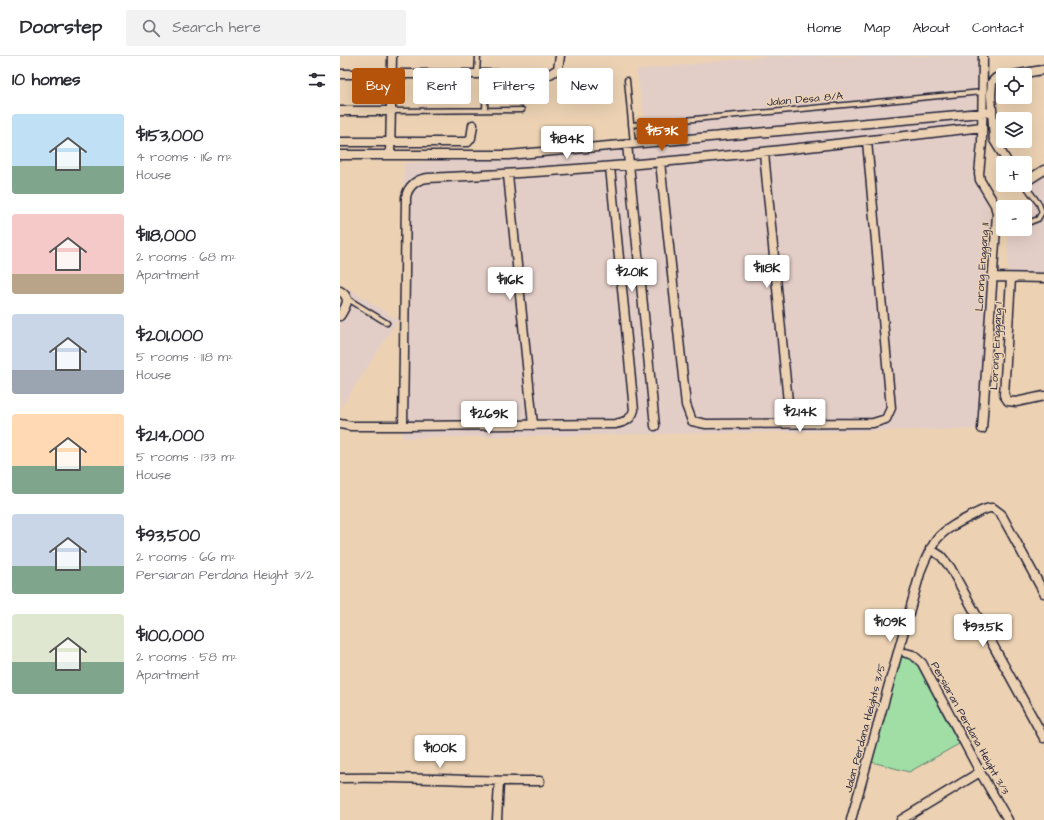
<!DOCTYPE html>
<meta charset="utf-8">
<style>
:root{--surface:#fff;--page:#f2f2f3;--text:#2b2b33;--muted:#7c7c81;--line:#e1e1e2;--accent:#b45309}
body{margin:0;font-family:"Architects Daughter",sans-serif;background:var(--page);color:var(--text);height:100vh;display:flex;flex-direction:column;font-size:15px;white-space:nowrap}
*{box-sizing:border-box;margin:0}
p{font-size:13px;color:var(--muted)}
.icon{flex:none;width:22px;height:22px;fill:none;stroke:currentColor;stroke-width:2;stroke-linecap:round;stroke-linejoin:round}
.map{position:relative;flex:1;overflow:hidden}
.side{display:flex;flex-direction:column;background:var(--surface);width:340px}
.side>*{flex:none}
.banner{position:absolute;left:12px;top:12px;width:380px;height:36px;display:flex;gap:8px}
.buttons{position:absolute;left:656px;top:12px;display:grid;gap:8px}
.buttons a{display:grid;place-items:center;width:36px;height:36px;border-radius:4px;background:var(--surface);box-shadow:0 4px 16px #0002;font-size:20px}
.price{position:absolute;translate:-50% -34px;padding:0 9px;border-radius:4px;background:#fff;color:#222;font-size:13px;line-height:26px;filter:drop-shadow(0 1px 2px #0008)}
.price::after{content:'';position:absolute;left:50%;top:24px;width:12px;height:9px;margin-left:-6px;background:inherit;clip-path:polygon(0 0,100% 0,50% 100%)}
.price.selected{background:var(--accent);color:#fff}
ul{padding:0;list-style:none}
li{display:flex;align-items:center;gap:12px;height:100px;padding:0 12px}
li span{display:grid;place-items:center;flex:none;width:112px;height:80px;border-radius:4px;color:#555}
li>.icon{margin-inline-start:auto}
span .icon{width:48px;height:48px;fill:#fffc;stroke-width:1}
li b{font-size:17px}
h2{display:flex;justify-content:space-between;align-items:center;height:48px;padding:0 12px;font-size:17px}
.pill{padding:0 14px;border-radius:4px;background:var(--surface);box-shadow:0 4px 16px #0002;font-size:14px;line-height:36px}
.pill.selected{background:var(--accent);color:#fff}
header{display:flex;align-items:center;gap:24px;box-sizing:border-box;height:56px;padding:0 20px;background:var(--surface);border-bottom:1px solid var(--line)}
header strong{font-size:19px}
nav{display:flex;gap:22px;margin-inline-start:auto;font-size:14px}
.search{width:280px;height:36px;background:var(--page);display:flex;align-items:center;gap:10px;box-sizing:border-box;padding:0 14px;border-radius:4px;color:var(--muted);font-size:15px}
main{display:flex;flex:1;min-height:0}
.map>svg:first-child{display:block}
.built{fill:#e3cec7}
.green{fill:#a0dea6;stroke:#618070}
.lines{fill:none;stroke-linecap:round;stroke-linejoin:round}
.service-casing{stroke:#22223b;stroke-width:7}
.minor-casing{stroke:#22223b;stroke-width:11}
.service{stroke:#ecd2b3;stroke-width:4}
.minor{stroke:#ecd2b3;stroke-width:8}
.labels{text-anchor:middle;dominant-baseline:central;stroke-width:3;stroke-linejoin:round;paint-order:stroke}
.street-label{font-size:11px;fill:#22223b;stroke:#ecd2b3}
</style>
<header>
<strong>Doorstep</strong>
<div class="search"><svg class="icon" aria-label="search" viewBox="0 0 24 24"><circle cx="10" cy="10" r="6"/><path d="M15 15l6 6"/></svg>Search here</div>
<nav><a>Home</a><a>Map</a><a>About</a><a>Contact</a></nav>
</header>
<main>
<section class="side">
<h2>10 homes<svg class="icon" aria-label="filters" viewBox="0 0 24 24"><path d="M4 7h16M4 17h16"/><circle cx="9" cy="7" r="2"/><circle cx="15" cy="17" r="2"/></svg></h2>
<ul>
<li><span style="background:linear-gradient(#bfe0f5 65%,#7fa58c 0)"><svg class="icon" aria-label="home" viewBox="0 0 24 24"><path d="M3 11l9-7 9 7M6 9v11h12V9"/></svg></span><div><b>$153,000</b><p>4 rooms · 116 m²</p><p>House</p></div></li>
<li><span style="background:linear-gradient(#f6c9c9 75%,#b9a48a 0)"><svg class="icon" aria-label="home" viewBox="0 0 24 24"><path d="M3 11l9-7 9 7M6 9v11h12V9"/></svg></span><div><b>$118,000</b><p>2 rooms · 68 m²</p><p>Apartment</p></div></li>
<li><span style="background:linear-gradient(#c9d6e8 70%,#9aa5b1 0)"><svg class="icon" aria-label="home" viewBox="0 0 24 24"><path d="M3 11l9-7 9 7M6 9v11h12V9"/></svg></span><div><b>$201,000</b><p>5 rooms · 118 m²</p><p>House</p></div></li>
<li><span style="background:linear-gradient(#ffd9b3 65%,#7fa58c 0)"><svg class="icon" aria-label="home" viewBox="0 0 24 24"><path d="M3 11l9-7 9 7M6 9v11h12V9"/></svg></span><div><b>$214,000</b><p>5 rooms · 133 m²</p><p>House</p></div></li>
<li><span style="background:linear-gradient(#c9d6e8 65%,#7fa58c 0)"><svg class="icon" aria-label="home" viewBox="0 0 24 24"><path d="M3 11l9-7 9 7M6 9v11h12V9"/></svg></span><div><b>$93,500</b><p>2 rooms · 66 m²</p><p>Persiaran Perdana Height 3/2</p></div></li>
<li><span style="background:linear-gradient(#dfe7d0 60%,#7fa58c 0)"><svg class="icon" aria-label="home" viewBox="0 0 24 24"><path d="M3 11l9-7 9 7M6 9v11h12V9"/></svg></span><div><b>$100,000</b><p>2 rooms · 58 m²</p><p>Apartment</p></div></li>
</ul>
</section>
<div class="map">
<svg width="704" height="764" viewBox="0 0 704 764">
<rect width="100%" height="100%" fill="#ecd2b3"/>
<filter id="ink" filterUnits="userSpaceOnUse"><feTurbulence type="fractalNoise" baseFrequency=".025" numOctaves="2"/><feDisplacementMap in="SourceGraphic" scale="8" xChannelSelector="R" yChannelSelector="G"/><feConvolveMatrix kernelMatrix="1 2 1 2 8 2 1 2 1" color-interpolation-filters="sRGB"/></filter>
<g filter="url(#ink)">
<path class="built" d="M428,0H638L636,46L638,89L634,121L646,142L651,163L643,373L62,382L64,107L310,89L296,14Z
M704,119V216H668V173H685V151H677L690,142L683,132Z
M10,233L58,264L0,353V248Z"/>
<path class="green" d="M561,599L569,601L577,609L619,688L569,716L532,706Z"/>
<g class="lines">
<defs>
<path id="service" d="M137,18L138,0
M287,24L293,88
M145,54L146,18
M52,55L182,54
M291,69L642,36
M685,129L699,148L702,156L698,163L685,168
M8,243L47,267"/>
<path id="minor" d="M0,18H28
M52,18H210L218,13L220,0
M673,19L702,14
M663,21L656,22L652,26L651,39L654,84L668,107
M0,55H52
M0,86H128L131,82L133,69
M287,88L315,370
M424,97L450,367
M0,99H168L652,56
M50,99L52,0
M320,106L346,349L352,365L366,368L533,367L546,363L551,352L527,85
M168,119L193,369
M685,126L704,114
M652,221L704,222
M671,222L664,339L668,345L676,346L704,340
M0,235C12,242 6,250 0,260
M0,368L11,370H63L275,368C285,366 291,364 294,354L270,111
M63,370L66,141C68,130 77,123 88,122C274,114 458,93 642,71
M642,373L657,158L655,149L640,124L639,118L642,87L643,0
M590,493L601,500L610,511L704,682
M566,597L573,599L582,607L640,716L668,764
M0,722C67,720 133,726 200,725
M157,764L159,726
M511,764L581,514C595,479 600,476 633,459C639,456 646,451 653,452L661,458L704,537
M561,764L640,716"/>
</defs>
<use href="#service" class="service-casing"/>
<use href="#minor" class="minor-casing"/>
<use href="#service" class="service"/>
<use href="#minor" class="minor"/>
</g>
</g>
<g class="labels">
<g class="street-label">
<text transform="translate(465 43) rotate(-5)">Jalan Desa 8/A</text>
<text transform="translate(642 211) rotate(-86)">Lorong Enggang 11</text>
<text transform="translate(656 290) rotate(-87)">Lorong Enggang 1</text>
<text transform="translate(525 672) rotate(-75)">Jalan Perdana Heights 3/5</text>
<text transform="translate(630 672) rotate(61)">Persiaran Perdana Height 3/3</text>
</g>
</g>
</svg>
<div class="buttons">
<a><svg class="icon" aria-label="locate" viewBox="0 0 24 24"><circle cx="12" cy="12" r="6"/><path d="M12 2v4M12 18v4M2 12h4M18 12h4"/></svg></a>
<a><svg class="icon" aria-label="layers" viewBox="0 0 24 24"><path d="M12 4l9 5-9 5-9-5zM3 14l9 5 9-5"/></svg></a>
<a>+</a>
<a>−</a>
</div>
<b class="price selected" style="left:322px;top:96px">$153K</b>
<b class="price" style="left:227px;top:104px">$184K</b>
<b class="price" style="left:427px;top:233px">$118K</b>
<b class="price" style="left:292px;top:237px">$201K</b>
<b class="price" style="left:170px;top:245px">$116K</b>
<b class="price" style="left:460px;top:377px">$214K</b>
<b class="price" style="left:149px;top:379px">$269K</b>
<b class="price" style="left:550px;top:587px">$109K</b>
<b class="price" style="left:643px;top:592px">$93.5K</b>
<b class="price" style="left:100px;top:713px">$100K</b>
<div class="banner">
<a class="pill selected">Buy</a>
<a class="pill">Rent</a>
<a class="pill">Filters</a>
<a class="pill">New</a>
</div>
</div>
</main>
